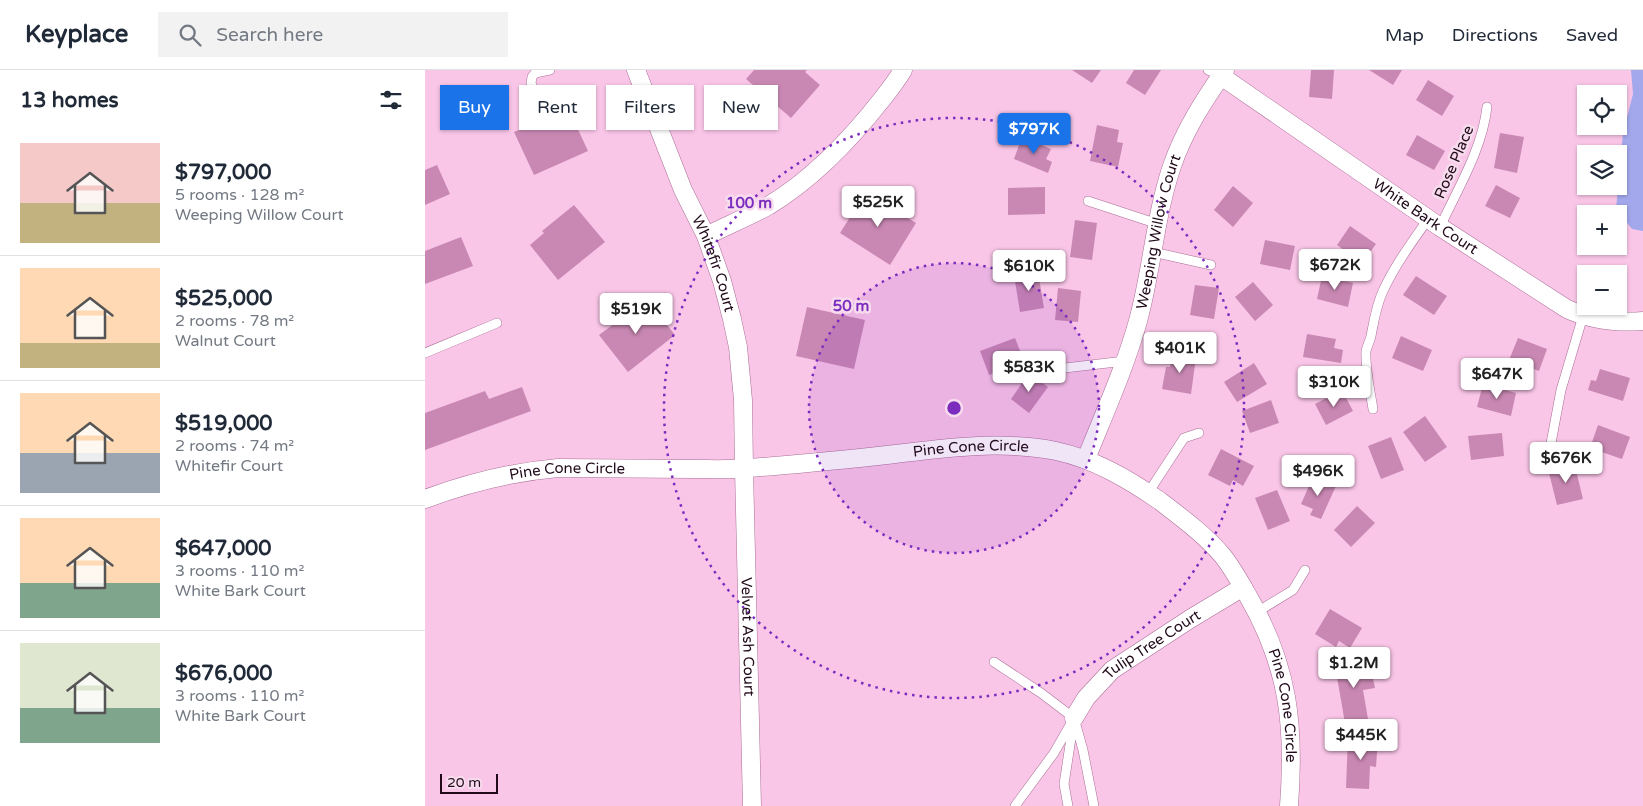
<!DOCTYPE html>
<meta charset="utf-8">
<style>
:root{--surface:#fff;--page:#f2f2f3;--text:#1f2937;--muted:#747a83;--line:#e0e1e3;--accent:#1a73e8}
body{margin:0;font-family:"Varela Round",sans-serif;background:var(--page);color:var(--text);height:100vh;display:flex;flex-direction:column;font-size:19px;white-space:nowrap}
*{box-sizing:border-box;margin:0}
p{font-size:16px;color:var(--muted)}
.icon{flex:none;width:28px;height:28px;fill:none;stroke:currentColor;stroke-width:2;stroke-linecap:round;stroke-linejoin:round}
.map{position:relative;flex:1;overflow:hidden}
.details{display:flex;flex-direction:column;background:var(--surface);width:425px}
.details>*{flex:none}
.banner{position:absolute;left:15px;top:15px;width:475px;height:45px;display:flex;gap:10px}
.fabs{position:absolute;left:1152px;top:15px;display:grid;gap:10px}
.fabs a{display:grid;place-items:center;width:50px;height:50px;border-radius:0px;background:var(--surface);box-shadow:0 1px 4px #0004;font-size:25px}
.scale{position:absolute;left:15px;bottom:12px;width:58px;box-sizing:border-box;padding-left:5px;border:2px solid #210a1a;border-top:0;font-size:14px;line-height:18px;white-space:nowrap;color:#210a1a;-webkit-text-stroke:4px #f7dced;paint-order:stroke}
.price{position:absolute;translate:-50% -42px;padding:0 11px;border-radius:5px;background:#fff;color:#222;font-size:16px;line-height:32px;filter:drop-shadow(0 1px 2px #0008)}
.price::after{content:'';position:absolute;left:50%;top:30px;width:15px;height:11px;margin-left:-8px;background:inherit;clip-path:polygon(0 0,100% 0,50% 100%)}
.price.active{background:var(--accent);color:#fff}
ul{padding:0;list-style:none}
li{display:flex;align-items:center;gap:15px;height:125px;padding:0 20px}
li+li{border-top:1px solid var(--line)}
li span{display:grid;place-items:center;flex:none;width:140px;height:100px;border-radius:0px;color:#555}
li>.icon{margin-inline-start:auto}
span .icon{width:60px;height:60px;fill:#fffc;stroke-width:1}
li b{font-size:21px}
h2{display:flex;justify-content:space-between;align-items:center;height:60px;padding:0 20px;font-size:21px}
.chip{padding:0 18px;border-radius:0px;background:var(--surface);box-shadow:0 1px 4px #0004;font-size:18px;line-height:45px}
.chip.active{background:var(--accent);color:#fff}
header{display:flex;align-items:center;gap:30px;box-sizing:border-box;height:70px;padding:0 25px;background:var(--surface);border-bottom:1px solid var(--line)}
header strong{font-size:24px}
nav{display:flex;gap:28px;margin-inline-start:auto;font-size:18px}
.search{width:350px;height:45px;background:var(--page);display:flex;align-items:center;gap:12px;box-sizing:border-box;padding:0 18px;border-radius:0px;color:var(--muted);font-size:19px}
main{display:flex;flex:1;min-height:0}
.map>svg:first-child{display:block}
.water{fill:#a2a8eb}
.building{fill:#c988b3}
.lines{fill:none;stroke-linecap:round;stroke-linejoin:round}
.lane-casing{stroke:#aa6e96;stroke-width:10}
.street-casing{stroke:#aa6e96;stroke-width:19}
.lane{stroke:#fff;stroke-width:9}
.street{stroke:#fff;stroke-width:18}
.ring{fill:none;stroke:#7b2cbf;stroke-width:2.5;stroke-dasharray:2.5 5}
.labels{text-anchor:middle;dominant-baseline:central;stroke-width:5;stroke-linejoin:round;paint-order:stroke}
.street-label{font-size:15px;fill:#210a1a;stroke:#f7dced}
.centre{fill:#7b2cbf;stroke:#f7dced;stroke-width:2.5}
.ring-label{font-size:15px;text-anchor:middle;font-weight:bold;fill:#7b2cbf;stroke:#f7dced;stroke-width:5;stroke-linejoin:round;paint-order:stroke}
</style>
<header>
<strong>Keyplace</strong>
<div class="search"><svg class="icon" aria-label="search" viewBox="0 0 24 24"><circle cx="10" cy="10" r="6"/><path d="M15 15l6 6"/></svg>Search here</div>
<nav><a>Map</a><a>Directions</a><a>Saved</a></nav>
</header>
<main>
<section class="details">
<h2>13 homes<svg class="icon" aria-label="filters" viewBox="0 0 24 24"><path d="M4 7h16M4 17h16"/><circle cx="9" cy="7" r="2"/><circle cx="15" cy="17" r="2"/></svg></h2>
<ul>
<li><span style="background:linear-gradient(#f6c9c9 60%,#c2b280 0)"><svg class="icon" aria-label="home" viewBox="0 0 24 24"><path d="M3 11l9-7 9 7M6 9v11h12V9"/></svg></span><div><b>$797,000</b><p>5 rooms · 128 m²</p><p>Weeping Willow Court</p></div></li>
<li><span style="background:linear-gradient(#ffd9b3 75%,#c2b280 0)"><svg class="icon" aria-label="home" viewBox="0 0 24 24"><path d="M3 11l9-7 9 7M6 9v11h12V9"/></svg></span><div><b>$525,000</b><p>2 rooms · 78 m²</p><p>Walnut Court</p></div></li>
<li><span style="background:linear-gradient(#ffd9b3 60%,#9aa5b1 0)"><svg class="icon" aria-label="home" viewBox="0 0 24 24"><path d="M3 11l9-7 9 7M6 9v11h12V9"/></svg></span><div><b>$519,000</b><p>2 rooms · 74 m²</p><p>Whitefir Court</p></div></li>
<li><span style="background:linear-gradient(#ffd9b3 65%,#7fa58c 0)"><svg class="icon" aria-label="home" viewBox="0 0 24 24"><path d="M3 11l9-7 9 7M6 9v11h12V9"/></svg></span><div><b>$647,000</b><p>3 rooms · 110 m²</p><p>White Bark Court</p></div></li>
<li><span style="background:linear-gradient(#dfe7d0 65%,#7fa58c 0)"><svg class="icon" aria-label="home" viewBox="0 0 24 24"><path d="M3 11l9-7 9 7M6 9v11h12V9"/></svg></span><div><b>$676,000</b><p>3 rooms · 110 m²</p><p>White Bark Court</p></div></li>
</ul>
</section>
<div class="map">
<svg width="1218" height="736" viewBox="0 0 1218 736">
<rect width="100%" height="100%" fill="#fac6e8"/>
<path class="water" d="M1206,0H1218V161L1207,159L1191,139L1198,63L1208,24Z"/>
<path class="building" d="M329,0H382L380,2L395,15L366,48L321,9Z
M647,0H676L667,13Z
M709,0H736L720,25L701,13Z
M886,0H909L907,29L884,27Z
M944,0H977L968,15Z
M1003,10L1029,26L1017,46L991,30Z
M143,38L163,81L109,105L89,62Z
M672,55L694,60L692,72L698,73L693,97L665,91Z
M1075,63L1099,67L1092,103L1069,98Z
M992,65L1020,81L1009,100L981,85Z
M597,67L626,79L621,89L627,92L623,103L589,89Z
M12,95L25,124L0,135V100Z
M1071,115L1095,128L1085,148L1060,136Z
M808,116L828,133L808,157L789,140Z
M620,117V144L583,145V118Z
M441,122L491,153L465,195L415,163Z
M149,135L180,172L133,210L105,175L119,163L117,161Z
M650,150L672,153L667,190L645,187Z
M925,156L951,174L937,193L912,175Z
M36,167L48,196L0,214V181Z
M840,170L870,176L865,200L835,194Z
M613,202L619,238L595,242L589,205Z
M897,206L928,213L923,237L892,229Z
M991,206L1022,226L1009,245L978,225Z
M828,212L848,235L830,251L810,227Z
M770,215L794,218L789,249L765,245Z
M633,218L656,221L653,252L630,250Z
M222,230L250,265L203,302L174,265L190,253L187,249L201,238L205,244Z
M382,237L440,250L429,299L371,286Z
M882,264L911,269L909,278L918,280L916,293L878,287Z
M976,266L1007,280L998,301L967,288Z
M590,268L599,291L564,305L555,281Z
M1093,268L1122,279L1114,301L1084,290Z
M747,283L771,287L766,324L737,319L741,297H745Z
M829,293L842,314L812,332L799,312Z
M1175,299L1205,308L1198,331L1163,320L1166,310L1171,311Z
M604,303L623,317L604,343L586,329Z
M1058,314L1091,323L1086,346L1052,337Z
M97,317L106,341L0,380V343L60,321L64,329Z
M917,320L928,341L901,355L890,334Z
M846,330L854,353L825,363L817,341Z
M1000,346L1022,377L1000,392L978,362Z
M1173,355L1205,367L1197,389L1165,378Z
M1077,363L1079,386L1046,390L1043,366Z
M966,367L979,400L956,409L943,376Z
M796,379L829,396L818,416L808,410L805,416L783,405Z
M1149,392L1158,429L1132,435L1123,399Z
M888,407L911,416L896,449L885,445L888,439L876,434Z
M852,420L865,451L843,460L830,428Z
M932,436L950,453L926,477L909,460Z
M905,539L937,558L925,578L914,571L911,577L890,564Z
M944,590L950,618L938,620L943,649L920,653L910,596Z
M923,666L953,668L951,697L945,696L944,719L921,718Z"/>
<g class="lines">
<defs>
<path id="lane" d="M783,0L796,6
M120,45L106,13L107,7L110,3L125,0
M663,131L733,154
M1015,157C1033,118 1057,80 1062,37
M728,182L786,195
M0,283L72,253
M631,299L700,291
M948,339C945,320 940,300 941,281C942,276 945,271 946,266C949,251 951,236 958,221C970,195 987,172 1003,149
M1126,373L1136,320L1158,246
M723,423L759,368L774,363
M832,542L868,520L880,500
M569,592L616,623L649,648L658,680L669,736
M590,736L629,683L649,648
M643,736L639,714L648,655"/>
<g id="street">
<path id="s1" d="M211,0L258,120L281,166L297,211L307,249L313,277L318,330L319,399L327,736"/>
<path id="s2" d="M796,6L1015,157L1142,239C1166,250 1191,253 1218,251"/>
<path d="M281,166C301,156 323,147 343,136C388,109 426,69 458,28C465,19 472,10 478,0"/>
<path id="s3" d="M661,389C679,344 700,298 713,251C727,200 730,146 747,96C759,61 779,30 800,0"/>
<path id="s4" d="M0,429C43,413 87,402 133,398C178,398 223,399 269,399C286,399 304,400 322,398C369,395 415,390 462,385C517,378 576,370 631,381C669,389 703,409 735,431C757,448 779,464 797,485C807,497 815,512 823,526C864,597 870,656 864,736"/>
<path id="s5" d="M649,648L661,628L687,600L765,549L818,517"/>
</g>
</defs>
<use href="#lane" class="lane-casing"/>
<use href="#street" class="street-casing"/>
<use href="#lane" class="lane"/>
<use href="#street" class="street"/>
</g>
<circle cx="529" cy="338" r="145" fill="#7b2cbf" fill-opacity=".12"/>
<g class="ring">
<circle cx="529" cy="338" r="145"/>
<circle cx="529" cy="338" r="290"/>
</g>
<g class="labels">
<g class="street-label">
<text transform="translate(1029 92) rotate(-67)">Rose Place</text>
<text stroke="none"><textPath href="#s2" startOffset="248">White Bark Court</textPath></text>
<text stroke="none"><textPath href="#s3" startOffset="239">Weeping Willow Court</textPath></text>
<text stroke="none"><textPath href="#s1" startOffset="209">Whitefir Court</textPath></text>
<text stroke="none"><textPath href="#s4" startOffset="551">Pine Cone Circle</textPath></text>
<text stroke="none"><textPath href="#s4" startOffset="146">Pine Cone Circle</textPath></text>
<text stroke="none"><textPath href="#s1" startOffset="586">Velvet Ash Court</textPath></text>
<text stroke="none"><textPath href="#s5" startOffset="109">Tulip Tree Court</textPath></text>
<text stroke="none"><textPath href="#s4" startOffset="1000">Pine Cone Circle</textPath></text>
</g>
</g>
<circle cx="529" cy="338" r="8" class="centre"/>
<g class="ring-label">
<text x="324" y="138">100 m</text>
<text x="426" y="241">50 m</text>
</g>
</svg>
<div class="fabs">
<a><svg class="icon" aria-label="locate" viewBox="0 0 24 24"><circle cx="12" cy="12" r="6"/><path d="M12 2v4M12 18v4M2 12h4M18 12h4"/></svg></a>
<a><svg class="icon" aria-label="layers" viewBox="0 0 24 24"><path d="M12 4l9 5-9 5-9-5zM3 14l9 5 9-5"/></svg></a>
<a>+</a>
<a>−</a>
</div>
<div class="scale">20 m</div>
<b class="price active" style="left:609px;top:85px">$797K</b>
<b class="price" style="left:453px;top:158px">$525K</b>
<b class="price" style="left:910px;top:221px">$672K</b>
<b class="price" style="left:604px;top:222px">$610K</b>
<b class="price" style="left:211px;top:265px">$519K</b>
<b class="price" style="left:755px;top:304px">$401K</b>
<b class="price" style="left:604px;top:323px">$583K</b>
<b class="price" style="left:1072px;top:330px">$647K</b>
<b class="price" style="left:909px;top:338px">$310K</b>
<b class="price" style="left:1141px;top:414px">$676K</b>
<b class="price" style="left:893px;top:427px">$496K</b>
<b class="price" style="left:929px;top:619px">$1.2M</b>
<b class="price" style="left:936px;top:691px">$445K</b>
<div class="banner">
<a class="chip active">Buy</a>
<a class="chip">Rent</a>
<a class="chip">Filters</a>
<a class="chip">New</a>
</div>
</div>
</main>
